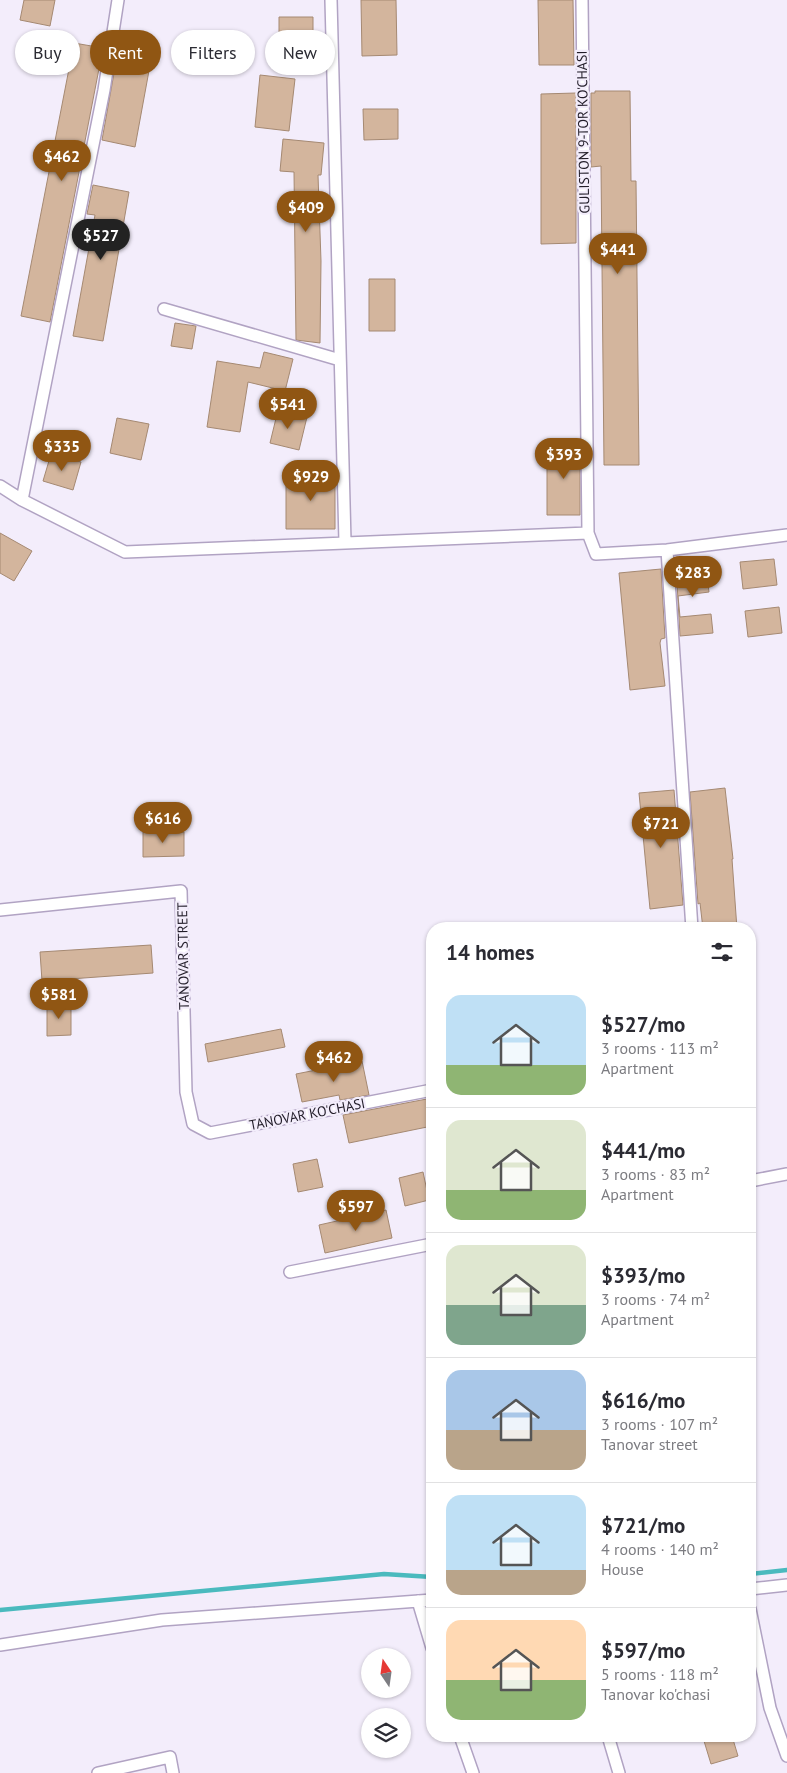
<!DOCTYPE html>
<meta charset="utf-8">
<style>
:root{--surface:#fff;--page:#f7f7f7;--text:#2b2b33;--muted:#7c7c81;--line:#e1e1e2;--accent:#905613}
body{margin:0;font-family:"PT Sans",sans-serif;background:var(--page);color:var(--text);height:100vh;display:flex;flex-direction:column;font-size:19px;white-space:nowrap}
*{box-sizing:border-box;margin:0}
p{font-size:16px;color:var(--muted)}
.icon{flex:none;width:28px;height:28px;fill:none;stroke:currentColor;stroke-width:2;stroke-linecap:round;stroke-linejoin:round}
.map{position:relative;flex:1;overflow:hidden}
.side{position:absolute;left:426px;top:922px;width:330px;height:820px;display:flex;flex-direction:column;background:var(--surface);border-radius:20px;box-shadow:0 1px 4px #0004}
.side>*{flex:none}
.hud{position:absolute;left:15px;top:30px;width:336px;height:45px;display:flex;gap:10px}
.needle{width:32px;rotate:347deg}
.tools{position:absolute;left:361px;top:1648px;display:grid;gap:10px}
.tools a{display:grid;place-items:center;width:50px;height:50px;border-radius:50%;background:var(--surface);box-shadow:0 1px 4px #0004;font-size:25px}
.price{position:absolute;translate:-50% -42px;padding:0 11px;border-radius:18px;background:var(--accent);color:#fff;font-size:16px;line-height:32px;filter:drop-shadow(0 1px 2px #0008)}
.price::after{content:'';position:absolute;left:50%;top:30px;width:15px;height:11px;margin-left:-8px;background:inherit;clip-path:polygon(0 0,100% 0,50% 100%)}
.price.selected{background:#222;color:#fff}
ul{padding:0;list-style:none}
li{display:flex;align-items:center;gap:15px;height:125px;padding:0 20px}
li+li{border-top:1px solid var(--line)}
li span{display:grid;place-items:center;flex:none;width:140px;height:100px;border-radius:15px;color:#555}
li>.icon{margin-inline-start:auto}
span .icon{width:60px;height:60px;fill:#fffc;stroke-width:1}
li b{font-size:21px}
h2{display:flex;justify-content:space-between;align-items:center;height:60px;padding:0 20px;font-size:21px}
.pill{padding:0 18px;border-radius:22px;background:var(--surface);box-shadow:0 1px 4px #0004;font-size:18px;line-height:45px}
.pill.selected{background:var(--accent);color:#fff}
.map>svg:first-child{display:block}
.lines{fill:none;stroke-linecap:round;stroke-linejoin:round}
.stream{stroke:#4ababe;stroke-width:4.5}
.building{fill:#d3b59d;stroke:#a58972}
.street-casing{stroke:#b1a3c3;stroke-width:14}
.street{stroke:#fff;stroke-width:11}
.labels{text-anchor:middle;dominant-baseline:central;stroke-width:4.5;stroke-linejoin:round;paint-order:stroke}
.street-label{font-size:14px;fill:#221d29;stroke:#f3edfb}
</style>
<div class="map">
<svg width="787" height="1773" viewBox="0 0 787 1773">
<rect width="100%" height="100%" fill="#f3edfb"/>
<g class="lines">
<path class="stream" d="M750,1574L787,1570
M0,1610L384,1574L432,1577"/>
</g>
<path class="building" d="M24,0H55L50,26L20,20Z
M361,0H396L397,55L362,56Z
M538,0H573L574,65H539Z
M279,17H313V47H279Z
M124,32L155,38L135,147L102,140L118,51L121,52Z
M74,43L103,48L50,322L21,316Z
M260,75L295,79L289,131L255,127Z
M595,91H630L631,181H636L639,465H604L601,166L591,167V93H595Z
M576,93V243L541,244V94Z
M363,109H398V139L364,140Z
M283,139L324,143L321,175H318L321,261L320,343L296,340L294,172L280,171Z
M93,185L129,192L103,341L73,336L95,215L87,214Z
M369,279H395V331H369Z
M175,323L196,326L192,349L171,346Z
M264,352L293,359L285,391L248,382L240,432L207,427L217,361L260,368Z
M278,410L307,417L299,450L270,443Z
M117,418L149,424L141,460L110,453Z
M547,445H580V515H547Z
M51,454L81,462L73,490L43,481Z
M335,474V529H286V475Z
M0,533L32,551L14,581L0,573Z
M774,559L777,585L743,589L740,562Z
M705,562L709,592L678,596L680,617L711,614L713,633L680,636L676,565Z
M661,569L665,638L661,639L660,643L665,686L630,690L619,573Z
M779,607L782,633L748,637L745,611Z
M725,788L733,859H732L737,929H703L700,903L698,904L690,792Z
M674,790L683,905L650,909L639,793Z
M143,832H184V856L143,857Z
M151,945L153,973L42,981L40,952Z
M71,1003V1035L47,1036V1004Z
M281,1029L285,1047L208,1062L205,1044Z
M362,1061L369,1095L340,1100L339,1095L302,1102L296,1074Z
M432,1098V1126L349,1143L343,1115Z
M317,1159L323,1187L298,1192L293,1164Z
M423,1172L429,1200L405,1206L399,1178Z
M386,1210L392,1238L325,1253L319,1225Z
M720,1736H732L738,1756L711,1764L704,1741Z"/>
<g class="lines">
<defs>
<path id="street" d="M331,0L345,542
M582,0L588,533L596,554L667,550L787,535
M164,309L340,360
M0,486L22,500L125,552L588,533
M22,500L104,90L118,0
M667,550L692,929
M0,910L181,891L186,1092L193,1124L210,1133L432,1090
M750,1181L787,1174
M290,1272L432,1244
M750,1589L787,1585
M418,1601L432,1648
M750,1609L770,1708L787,1756
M0,1645L162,1620L432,1600
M460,1736L473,1773
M608,1736L619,1773
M98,1773L170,1757L173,1773"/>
</defs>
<use href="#street" class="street-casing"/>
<use href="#street" class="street"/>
</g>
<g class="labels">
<g class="street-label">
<text transform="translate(583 132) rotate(-91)">GULISTON 9-TOR KO'CHASI</text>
<text transform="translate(183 956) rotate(-91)">TANOVAR STREET</text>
<text transform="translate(307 1114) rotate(-11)">TANOVAR KO'CHASI</text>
</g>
</g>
</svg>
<div class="tools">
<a><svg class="needle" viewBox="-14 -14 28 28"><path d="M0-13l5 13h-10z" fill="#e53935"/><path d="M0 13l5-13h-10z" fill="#7c7c81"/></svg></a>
<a><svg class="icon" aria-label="layers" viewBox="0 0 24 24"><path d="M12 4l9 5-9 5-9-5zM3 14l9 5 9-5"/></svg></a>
</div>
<b class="price" style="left:62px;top:182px">$462</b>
<b class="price" style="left:306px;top:233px">$409</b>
<b class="price selected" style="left:101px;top:261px">$527</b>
<b class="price" style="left:618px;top:275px">$441</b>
<b class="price" style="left:288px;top:430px">$541</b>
<b class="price" style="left:62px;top:472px">$335</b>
<b class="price" style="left:564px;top:480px">$393</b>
<b class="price" style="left:311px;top:502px">$929</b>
<b class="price" style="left:693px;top:598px">$283</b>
<b class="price" style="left:163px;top:844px">$616</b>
<b class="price" style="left:661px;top:849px">$721</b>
<b class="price" style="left:59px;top:1020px">$581</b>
<b class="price" style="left:334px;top:1083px">$462</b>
<b class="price" style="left:356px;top:1232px">$597</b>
<div class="hud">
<a class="pill">Buy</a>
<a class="pill selected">Rent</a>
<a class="pill">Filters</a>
<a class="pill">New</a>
</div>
<section class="side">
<h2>14 homes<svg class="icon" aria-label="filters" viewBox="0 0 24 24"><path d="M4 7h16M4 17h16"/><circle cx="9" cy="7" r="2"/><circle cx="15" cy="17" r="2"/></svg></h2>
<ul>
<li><span style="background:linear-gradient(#bfe0f5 70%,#8fb573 0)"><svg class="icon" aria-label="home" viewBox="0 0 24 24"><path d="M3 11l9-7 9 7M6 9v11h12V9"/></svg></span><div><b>$527/mo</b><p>3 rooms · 113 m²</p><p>Apartment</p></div></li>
<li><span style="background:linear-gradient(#dfe7d0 70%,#8fb573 0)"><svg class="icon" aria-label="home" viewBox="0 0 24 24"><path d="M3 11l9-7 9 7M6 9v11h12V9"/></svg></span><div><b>$441/mo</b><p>3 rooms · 83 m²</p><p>Apartment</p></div></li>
<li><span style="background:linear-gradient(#dfe7d0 60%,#7fa58c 0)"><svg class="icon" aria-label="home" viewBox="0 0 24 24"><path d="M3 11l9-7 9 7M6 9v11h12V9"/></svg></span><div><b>$393/mo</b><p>3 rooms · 74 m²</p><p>Apartment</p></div></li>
<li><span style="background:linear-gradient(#a9c7e8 60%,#b9a48a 0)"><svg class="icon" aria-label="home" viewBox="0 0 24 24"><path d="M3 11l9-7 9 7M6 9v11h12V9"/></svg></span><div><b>$616/mo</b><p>3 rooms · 107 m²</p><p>Tanovar street</p></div></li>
<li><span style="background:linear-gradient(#bfe0f5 75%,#b9a48a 0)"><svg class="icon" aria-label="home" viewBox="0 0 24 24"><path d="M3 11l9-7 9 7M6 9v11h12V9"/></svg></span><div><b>$721/mo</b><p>4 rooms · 140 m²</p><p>House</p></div></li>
<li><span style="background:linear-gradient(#ffd9b3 60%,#8fb573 0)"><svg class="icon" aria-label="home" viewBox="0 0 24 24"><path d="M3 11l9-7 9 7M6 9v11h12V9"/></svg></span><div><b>$597/mo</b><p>5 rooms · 118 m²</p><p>Tanovar ko'chasi</p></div></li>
</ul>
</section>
</div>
